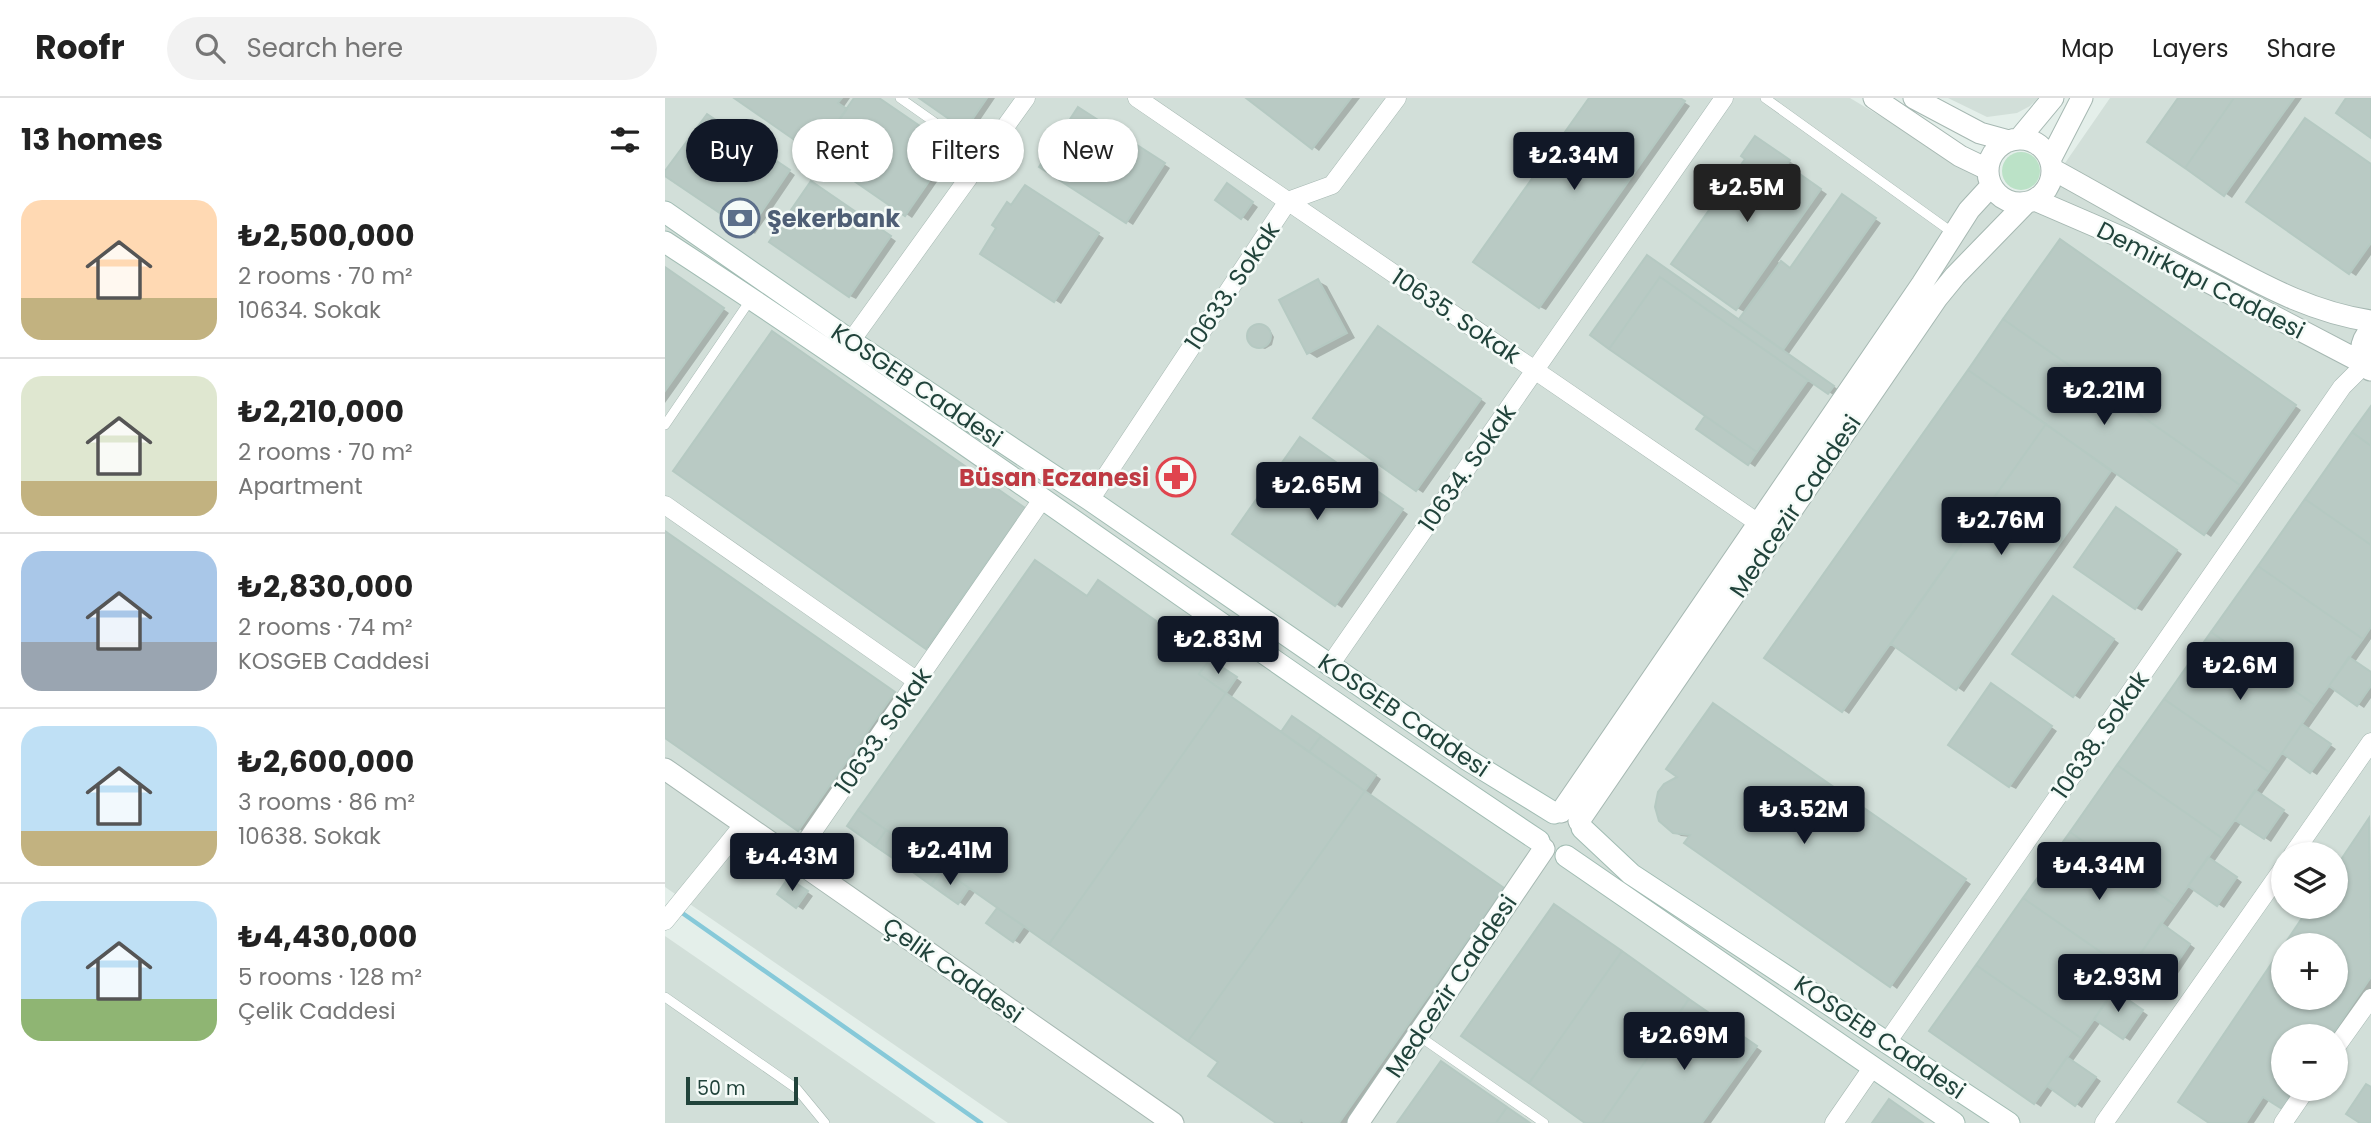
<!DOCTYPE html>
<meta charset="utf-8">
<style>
:root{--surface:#fff;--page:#f2f2f2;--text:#222;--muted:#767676;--line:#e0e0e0;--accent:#111827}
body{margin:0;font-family:Poppins,sans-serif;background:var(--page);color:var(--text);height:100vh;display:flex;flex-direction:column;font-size:26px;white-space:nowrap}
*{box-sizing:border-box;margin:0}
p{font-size:23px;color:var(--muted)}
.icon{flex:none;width:38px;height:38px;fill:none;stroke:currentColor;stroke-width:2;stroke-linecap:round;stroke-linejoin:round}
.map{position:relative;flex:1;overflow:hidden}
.details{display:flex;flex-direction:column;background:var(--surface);width:665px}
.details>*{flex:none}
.guide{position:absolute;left:21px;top:21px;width:665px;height:63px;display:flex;gap:14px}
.tools{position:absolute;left:1606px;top:744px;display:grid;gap:14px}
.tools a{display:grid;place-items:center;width:77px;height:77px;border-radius:50%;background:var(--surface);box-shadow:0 2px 5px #0004;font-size:35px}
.scale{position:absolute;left:21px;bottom:18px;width:112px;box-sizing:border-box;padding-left:7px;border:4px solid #21433b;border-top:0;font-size:19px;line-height:24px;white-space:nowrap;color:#21433b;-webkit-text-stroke:5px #f5fbf8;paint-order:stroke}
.price{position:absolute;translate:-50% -60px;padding:0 16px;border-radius:7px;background:var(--accent);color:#fff;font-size:23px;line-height:46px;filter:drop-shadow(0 2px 4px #0008)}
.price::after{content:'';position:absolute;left:50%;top:42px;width:21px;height:16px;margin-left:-10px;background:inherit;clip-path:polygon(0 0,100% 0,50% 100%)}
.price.active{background:#222;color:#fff}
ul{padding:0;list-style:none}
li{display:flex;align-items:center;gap:21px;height:175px;padding:0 21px}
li+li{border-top:2px solid var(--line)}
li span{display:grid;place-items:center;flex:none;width:196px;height:140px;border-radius:21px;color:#555}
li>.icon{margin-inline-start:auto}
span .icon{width:84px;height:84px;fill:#fffc;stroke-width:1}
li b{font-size:30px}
h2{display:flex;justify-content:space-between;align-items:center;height:84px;padding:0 21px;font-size:30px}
.tag{padding:0 24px;border-radius:32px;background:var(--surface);box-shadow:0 2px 5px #0004;font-size:24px;line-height:63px}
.tag.active{background:var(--accent);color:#fff}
header{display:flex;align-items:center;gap:42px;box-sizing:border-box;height:98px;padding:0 35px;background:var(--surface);border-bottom:2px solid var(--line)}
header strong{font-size:33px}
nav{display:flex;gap:38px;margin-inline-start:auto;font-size:24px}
.search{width:490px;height:63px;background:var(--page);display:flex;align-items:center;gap:18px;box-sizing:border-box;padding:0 24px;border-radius:38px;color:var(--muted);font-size:26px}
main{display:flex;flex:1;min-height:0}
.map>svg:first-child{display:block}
.built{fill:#d2dfd9;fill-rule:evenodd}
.green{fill:#bbe2c7}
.shadow{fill:#0003}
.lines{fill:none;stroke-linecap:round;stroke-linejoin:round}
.stream{stroke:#86c9d9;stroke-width:4.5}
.building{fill:#b9cac4;stroke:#b5c9c2;stroke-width:2}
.service-casing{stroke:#a6b8b2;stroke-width:10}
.minor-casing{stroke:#a6b8b2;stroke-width:19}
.tertiary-casing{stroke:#a6b8b2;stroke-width:23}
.secondary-casing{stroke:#a1bcb3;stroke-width:23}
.service{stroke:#fff;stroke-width:9}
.minor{stroke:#fff;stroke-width:18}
.tertiary{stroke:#fff;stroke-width:21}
.secondary{stroke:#fff;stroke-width:21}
.labels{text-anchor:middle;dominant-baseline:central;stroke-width:5;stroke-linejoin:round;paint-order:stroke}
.service-label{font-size:24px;font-weight:bold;fill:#4e5e75;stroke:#f5fbf8;text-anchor:start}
.street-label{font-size:24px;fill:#21433b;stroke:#f5fbf8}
.health-label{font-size:24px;font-weight:bold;fill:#be3a42;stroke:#f5fbf8;text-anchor:end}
</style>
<header>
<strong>Roofr</strong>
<div class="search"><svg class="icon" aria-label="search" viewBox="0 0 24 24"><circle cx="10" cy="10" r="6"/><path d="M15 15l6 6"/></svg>Search here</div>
<nav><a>Map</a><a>Layers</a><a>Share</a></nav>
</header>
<main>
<section class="details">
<h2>13 homes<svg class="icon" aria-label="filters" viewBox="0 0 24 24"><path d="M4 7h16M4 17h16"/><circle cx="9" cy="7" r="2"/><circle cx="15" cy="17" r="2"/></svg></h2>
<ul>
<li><span style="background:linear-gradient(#ffd9b3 70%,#c2b280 0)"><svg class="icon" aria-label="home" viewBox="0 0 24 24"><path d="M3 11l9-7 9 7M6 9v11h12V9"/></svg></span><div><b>₺2,500,000</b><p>2 rooms · 70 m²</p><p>10634. Sokak</p></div></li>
<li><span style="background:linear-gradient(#dfe7d0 75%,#c2b280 0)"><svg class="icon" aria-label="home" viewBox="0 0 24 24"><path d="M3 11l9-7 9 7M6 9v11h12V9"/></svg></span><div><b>₺2,210,000</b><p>2 rooms · 70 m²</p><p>Apartment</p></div></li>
<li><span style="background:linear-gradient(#a9c7e8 65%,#9aa5b1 0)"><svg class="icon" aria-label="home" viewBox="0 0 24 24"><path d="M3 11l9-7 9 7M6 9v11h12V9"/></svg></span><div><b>₺2,830,000</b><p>2 rooms · 74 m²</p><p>KOSGEB Caddesi</p></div></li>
<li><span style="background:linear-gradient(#bfe0f5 75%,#c2b280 0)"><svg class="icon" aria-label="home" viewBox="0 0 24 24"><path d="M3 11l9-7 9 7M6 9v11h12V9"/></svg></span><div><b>₺2,600,000</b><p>3 rooms · 86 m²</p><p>10638. Sokak</p></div></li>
<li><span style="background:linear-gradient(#bfe0f5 70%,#8fb573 0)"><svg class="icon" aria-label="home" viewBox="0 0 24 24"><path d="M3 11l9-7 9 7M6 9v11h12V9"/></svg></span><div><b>₺4,430,000</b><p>5 rooms · 128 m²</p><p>Çelik Caddesi</p></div></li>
</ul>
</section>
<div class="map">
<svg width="1706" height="1025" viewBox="0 0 1706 1025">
<rect width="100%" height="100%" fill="#e4efea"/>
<path class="built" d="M0,0H1185L1369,110L1445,0H1706V1025H343L0,789ZM1619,756H1671V808H1619ZM1619,847H1671V900H1619ZM1619,938H1671V990H1619Z
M1283,0H1373L1365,8L1352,15L1322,19Z
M0,838L271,1025H0Z"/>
<path class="green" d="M1337 73a19 19 0 1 1 38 0a19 19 0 1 1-38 0Z"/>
<path class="shadow" d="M72,0H185L178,10L182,13L191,0H212L292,55L247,120Z
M257,0H330L307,34Z
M584,0H695L654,53Z
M927,0H1013L1025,8L881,212L875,209Z
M1516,0H1637L1567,100L1485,43Z
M414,11L505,70L468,127L376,68Z
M49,21L130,77L90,136L0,76Z
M1097,44L1130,67L1127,72L1162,96L1113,164L1126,172L1183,102L1216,125L1123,257L1174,292L1170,298L1150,285L1090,369L1034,330L1043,317L1075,223L1081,215L1072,210Z
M1706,68V157L1691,178L1685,174Z
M153,89L231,143L191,201L185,198Z
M360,89L439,140L396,206L317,155Z
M568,91L593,109L583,123L552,101Z
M1401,147L1636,312L1546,439L1453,375L1299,594L1232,548L1184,616L1102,560Z
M0,170L64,215L0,305Z
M653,183L662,188L690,240L652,260L644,255Z
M592,228L605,232L609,239L607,247L600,251L588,247L583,240L585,232Z
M719,234L821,305L758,395L752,391Z
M113,239L365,415L268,553L262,549Z
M1706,311V541L1690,564L1706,576V600L1699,610L1671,591L1643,631L1671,651L1652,677L1623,658L1596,697L1624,717L1606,744L1577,724L1549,764L1577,784L1559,810L1530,791L1502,830L1530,850L1512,877L1483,857L1455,897L1483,917L1465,943L1436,924L1408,963L1436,983L1417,1010L1389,990L1376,1009L1370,1005Z
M641,345L743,416L677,510L671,506Z
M1458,415L1517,456L1477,513L1471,510Z
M0,434L235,599L140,735L0,638Z
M370,464L423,500L440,488L577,584L566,600L617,636L662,643L716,681L705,698L845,795L682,1025H614L555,964L366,831L355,846L324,825L335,809L311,793L300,808L184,727Z
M1395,504L1454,545L1415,601L1409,597Z
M1333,591L1392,633L1351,691L1345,688Z
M1055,610L1306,786L1232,891L1025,739L1016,738L1009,734Z
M1705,722L1706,891L1671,943V938H1619V990H1639L1624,1013L1605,1001L1589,1025H1547L1619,900H1671V847H1621L1671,808V772Z
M130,785L148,798L138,812L132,808Z
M896,812L1097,953L1046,1025H924Z"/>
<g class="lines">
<path class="stream" d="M13,812L316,1025"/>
</g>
<path class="building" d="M69,0H177L173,5L182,11L150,56Z
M189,0H214L287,50L240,118L150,56Z
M254,0H322L300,32Z
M581,0H686L647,51Z
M924,0H1015L1020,3L874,210L808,164Z
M1513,0H1569L1520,70L1482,44Z
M1569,0H1629L1559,98L1520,70Z
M1681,0H1706V40L1671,15Z
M413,9L500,65L461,125L374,69Z
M42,16L125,72L83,134L0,78V73Z
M1640,20L1706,66V145L1684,176L1581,104Z
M1090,38L1125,62L1122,67L1156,91L1071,212L1006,166L1080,61L1076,58Z
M146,83L226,138L184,199L104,144Z
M562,85L588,104L576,121L550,102Z
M360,87L434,135L389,204L315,156L331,130L327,127L342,104L346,107Z
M1177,96L1211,120L1118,252L1074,221L1116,163L1125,170Z
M1395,141L1631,307L1575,387L1338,221Z
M982,157L1169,288L1163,296L995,179L944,251L925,237Z
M0,169L59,210L0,293Z
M995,179L1143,282L1092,354L944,251Z
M653,181L682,235L642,256L614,202Z
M1338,221L1575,387L1539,437L1303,272Z
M582 238a12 12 0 1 1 24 0a12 12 0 1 1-24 0Z
M713,228L816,301L751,393L648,320Z
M107,233L360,410L261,551L8,373Z
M1303,272L1381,326L1177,614L1099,560Z
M1706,308V348L1687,334Z
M1040,318L1092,354L1083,367L1031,331Z
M1381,326L1446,373L1291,592L1226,546Z
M1687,334L1706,348V447L1640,401Z
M635,339L738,411L670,508L567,436Z
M1640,401L1706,447V529L1698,541L1593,468Z
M1451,409L1512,452L1470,511L1409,469Z
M0,433L230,594L133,733L0,640Z
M370,462L422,498L433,482L545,561L534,576L561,595L384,846L193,712Z
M1593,468L1698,541L1650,607L1546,534Z
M1388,498L1449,541L1408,599L1347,556Z
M1546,534L1650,607L1604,674L1499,601Z
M1684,559L1706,574V588L1692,608L1664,588Z
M545,561L572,579L561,595L534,576Z
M1326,585L1387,628L1344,689L1283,647Z
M561,595L700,693L523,943L384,846Z
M1499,601L1604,674L1557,740L1452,667Z
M1048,605L1301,781L1225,889L1019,745L1025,737L1008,735L994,723L990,709L993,694L999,686L1012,679L1001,671Z
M627,618L656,638L644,654L616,634Z
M1637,626L1666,646L1645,675L1617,655Z
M656,638L711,677L700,693L644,654Z
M1452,667L1557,740L1510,807L1405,734Z
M1590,692L1619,712L1599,741L1570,722Z
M700,693L839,790L674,1025H640L636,1022L634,1025H611L543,978L553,964L523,943Z
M193,712L221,732L210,748L182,728Z
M1704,720L1706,879L1666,938H1619V990H1631L1617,1011L1598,999L1581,1025H1544L1513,1004L1619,847V900H1671V847H1619L1645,808H1671V769Z
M221,732L249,751L238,767L210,748Z
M1405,734L1510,807L1463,873L1358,800Z
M249,751L277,771L266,787L238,767Z
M1543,759L1572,779L1552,808L1523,788Z
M277,771L304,790L293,806L266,787Z
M123,780L143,793L131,810L112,796Z
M1358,800L1463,873L1416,940L1311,867Z
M889,806L957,853L864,985L796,938Z
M332,810L359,828L348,844L321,825Z
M1496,825L1525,846L1505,875L1476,855Z
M957,853L1024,901L937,1025H920L864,985Z
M1311,867L1416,940L1369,1006L1264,933Z
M1449,892L1478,912L1458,941L1429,921Z
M1024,901L1092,948L1037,1025H937Z
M1402,959L1431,979L1410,1008L1382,988Z
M776,963L842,1009L831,1025H732Z
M1701,986L1706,989V1025H1695L1681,1016Z
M1224,1001L1258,1025H1207Z
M842,1009L865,1025H831Z"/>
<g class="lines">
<defs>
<path id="service" d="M235,0L319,59
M1100,0L1288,135
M0,327L86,201
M0,899L132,991L160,1025
M754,938L879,1025"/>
<path id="minor" d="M472,0L1105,433
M186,243L361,0
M425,402L623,103L667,87L732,0
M0,407L252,583
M665,567L1059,0
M1628,756L1706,644
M129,761L378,400
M0,823L79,726
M1223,943L1677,289L1700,266
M1671,949L1706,900
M1169,1025L1207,970
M1439,1025L1619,769
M1618,1025L1642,990"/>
<path id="tertiary" d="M1209,0L1295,58L1322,71
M1249,0L1315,35L1344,43
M1323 73a32 32 0 1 1 64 0a32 32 0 1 1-64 0Z
M1354,41L1388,0
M1385,62L1417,0
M1387,71C1444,102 1499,135 1557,165C1605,191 1651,215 1706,223
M1370,102L1465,143L1700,266
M1705,272C1693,259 1694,244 1706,231
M0,671L508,1025
M896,714L1257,186L1304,112L1326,88
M914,723L1272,200L1290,178L1361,105
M693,1025L879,751"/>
<path id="secondary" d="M0,114L186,243L425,402L803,662L889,715
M0,144C296,337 580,548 874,743
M917,730L966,776L1344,1025
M901,758L1289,1025"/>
</defs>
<use href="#service" class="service-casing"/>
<use href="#minor" class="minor-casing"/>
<use href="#tertiary" class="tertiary-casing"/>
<use href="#secondary" class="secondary-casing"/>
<use href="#service" class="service"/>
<use href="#minor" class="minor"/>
<use href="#tertiary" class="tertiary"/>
<use href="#secondary" class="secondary"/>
</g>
<defs>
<symbol id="bank-ring" viewBox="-11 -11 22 22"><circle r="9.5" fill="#f5fbf8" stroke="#5c6f8a" stroke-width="1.5"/><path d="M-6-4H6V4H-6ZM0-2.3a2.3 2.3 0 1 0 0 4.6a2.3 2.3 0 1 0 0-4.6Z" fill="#5c6f8a"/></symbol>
<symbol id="pharmacy-ring" viewBox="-11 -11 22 22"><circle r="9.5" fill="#f5fbf8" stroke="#e0444e" stroke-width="1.5"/><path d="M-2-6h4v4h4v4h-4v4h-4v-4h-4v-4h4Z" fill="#e0444e"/></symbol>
</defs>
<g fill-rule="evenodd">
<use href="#bank-ring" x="53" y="98" width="44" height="44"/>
<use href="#pharmacy-ring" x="489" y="357" width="44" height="44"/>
</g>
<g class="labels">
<g class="service-label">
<text x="102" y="120">Şekerbank</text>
</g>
<g class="street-label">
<text transform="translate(1536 182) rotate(27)">Demirkapı Caddesi</text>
<text transform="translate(567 188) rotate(-56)">10633. Sokak</text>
<text transform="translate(791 218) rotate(34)">10635. Sokak</text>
<text transform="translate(252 287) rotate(34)">KOSGEB Caddesi</text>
<text transform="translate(802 370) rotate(-55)">10634. Sokak</text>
<text transform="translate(1130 408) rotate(-56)">Medcezir Caddesi</text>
<text transform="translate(739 617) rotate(34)">KOSGEB Caddesi</text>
<text transform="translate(218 633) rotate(-55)">10633. Sokak</text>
<text transform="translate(1435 637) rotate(-55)">10638. Sokak</text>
<text transform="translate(288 872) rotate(35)">Çelik Caddesi</text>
<text transform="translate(786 888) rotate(-56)">Medcezir Caddesi</text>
<text transform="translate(1215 939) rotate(34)">KOSGEB Caddesi</text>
</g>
<g class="health-label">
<text x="484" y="379">Büsan Eczanesi</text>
</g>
</g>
</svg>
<div class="tools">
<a><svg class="icon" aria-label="layers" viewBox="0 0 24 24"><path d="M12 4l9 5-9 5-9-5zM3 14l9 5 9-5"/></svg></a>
<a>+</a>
<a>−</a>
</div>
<div class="scale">50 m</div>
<b class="price" style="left:909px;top:94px">₺2.34M</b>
<b class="price active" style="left:1082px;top:126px">₺2.5M</b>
<b class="price" style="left:1439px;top:329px">₺2.21M</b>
<b class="price" style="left:652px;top:424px">₺2.65M</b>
<b class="price" style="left:1336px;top:459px">₺2.76M</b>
<b class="price" style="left:553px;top:578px">₺2.83M</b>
<b class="price" style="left:1575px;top:604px">₺2.6M</b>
<b class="price" style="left:1139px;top:748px">₺3.52M</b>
<b class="price" style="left:285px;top:789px">₺2.41M</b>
<b class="price" style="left:127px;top:795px">₺4.43M</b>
<b class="price" style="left:1434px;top:804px">₺4.34M</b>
<b class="price" style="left:1453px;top:916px">₺2.93M</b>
<b class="price" style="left:1019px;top:974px">₺2.69M</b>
<div class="guide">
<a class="tag active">Buy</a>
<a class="tag">Rent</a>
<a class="tag">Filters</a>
<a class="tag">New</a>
</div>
</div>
</main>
